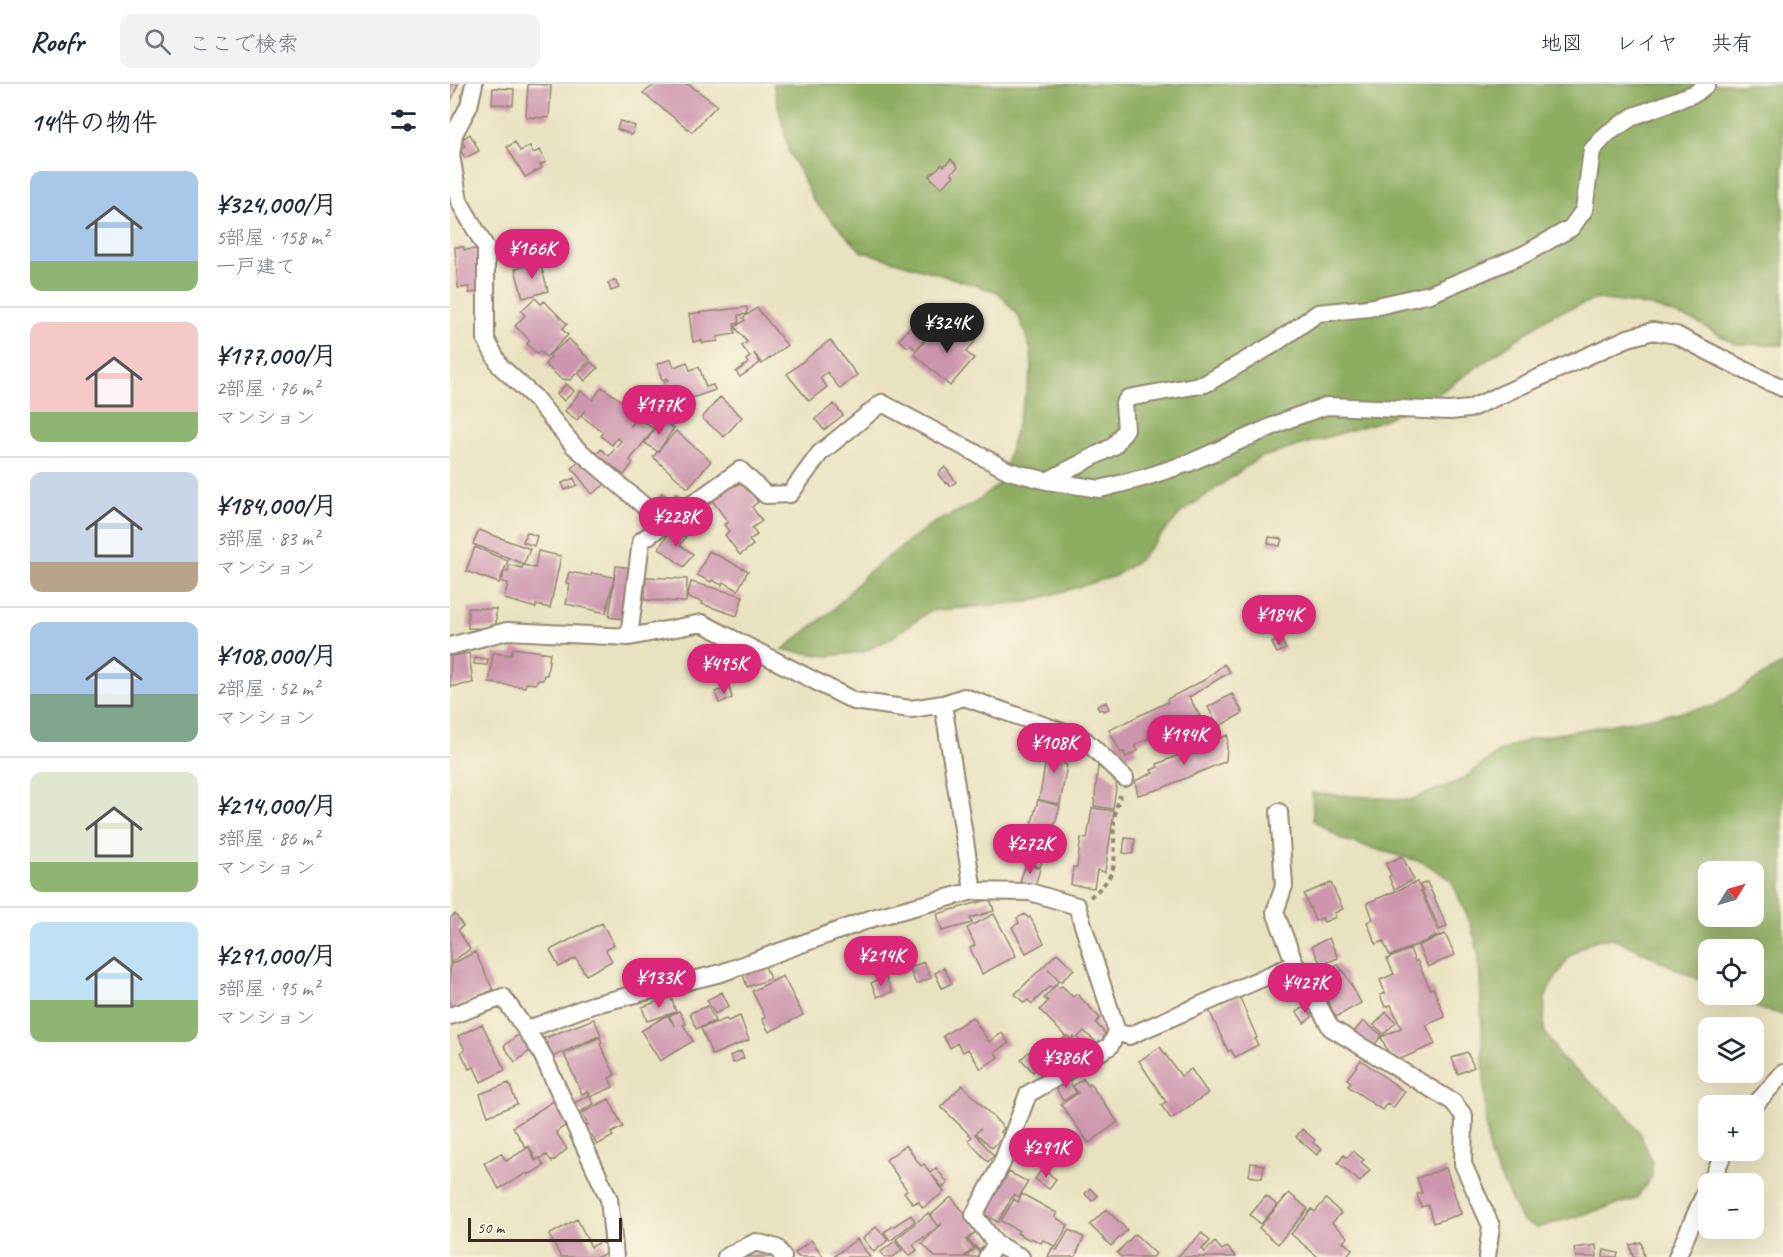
<!DOCTYPE html>
<html lang="ja">
<meta charset="utf-8">
<style>
:root{--surface:#fff;--page:#f2f2f3;--text:#1f2937;--muted:#747a83;--line:#e0e1e3;--accent:#db2777}
body{margin:0;font-family:Caveat,"Klee One",sans-serif;background:var(--page);color:var(--text);height:100vh;display:flex;flex-direction:column;font-size:22px;white-space:nowrap}
*{box-sizing:border-box;margin:0}
p{font-size:20px;color:var(--muted)}
.icon{flex:none;width:33px;height:33px;fill:none;stroke:currentColor;stroke-width:2;stroke-linecap:round;stroke-linejoin:round}
.map{position:relative;flex:1;overflow:hidden}
.drawer{display:flex;flex-direction:column;background:var(--surface);width:450px}
.drawer>*{flex:none}
.needle{width:39px;rotate:53deg}
.fabs{position:absolute;left:1248px;top:777px;display:grid;gap:12px}
.fabs a{display:grid;place-items:center;width:66px;height:66px;border-radius:12px;background:var(--surface);box-shadow:0 6px 24px #0002;font-size:30px}
.scale{position:absolute;left:18px;bottom:15px;width:154px;box-sizing:border-box;padding-left:6px;border:3px solid #3b2a1e;border-top:0;font-size:16px;line-height:21px;white-space:nowrap;color:#3b2a1e;-webkit-text-stroke:4px #fcf5e5;paint-order:stroke}
.price{position:absolute;translate:-50% -51px;padding:0 14px;border-radius:21px;background:var(--accent);color:#fff;font-size:20px;line-height:39px;filter:drop-shadow(0 2px 3px #0008)}
.price::after{content:'';position:absolute;left:50%;top:36px;width:18px;height:14px;margin-left:-9px;background:inherit;clip-path:polygon(0 0,100% 0,50% 100%)}
.price.current{background:#222;color:#fff}
ul{padding:0;list-style:none}
li{display:flex;align-items:center;gap:18px;height:150px;padding:0 30px}
li+li{border-top:2px solid var(--line)}
li span{display:grid;place-items:center;flex:none;width:168px;height:120px;border-radius:12px;color:#555}
li>.icon{margin-inline-start:auto}
span .icon{width:72px;height:72px;fill:#fffc;stroke-width:1}
li b{font-size:26px}
h2{display:flex;justify-content:space-between;align-items:center;height:72px;padding:0 30px;font-size:26px}
header{display:flex;align-items:center;gap:36px;box-sizing:border-box;height:84px;padding:0 30px;background:var(--surface);border-bottom:2px solid var(--line)}
header strong{font-size:28px}
nav{display:flex;gap:33px;margin-inline-start:auto;font-size:21px}
.search{width:420px;height:54px;background:var(--page);display:flex;align-items:center;gap:15px;box-sizing:border-box;padding:0 21px;border-radius:12px;color:var(--muted);font-size:22px}
main{display:flex;flex:1;min-height:0}
.map>svg:first-child{display:block}
.forest{fill:#8cac5f;stroke:#646b3e;stroke-width:1.5;fill-rule:evenodd}
.building{fill:#cd95ae}
.lines{fill:none;stroke-linecap:round;stroke-linejoin:round}
.street-casing{stroke:#92866f;stroke-width:20}
.path{stroke:#92866f;stroke-width:4;stroke-dasharray:4.5 4.5;stroke-linecap:butt}
.street{stroke:#fff;stroke-width:16}
</style>
<header>
<strong>Roofr</strong>
<div class="search"><svg class="icon" aria-label="search" viewBox="0 0 24 24"><circle cx="10" cy="10" r="6"/><path d="M15 15l6 6"/></svg>ここで検索</div>
<nav><a>地図</a><a>レイヤ</a><a>共有</a></nav>
</header>
<main>
<section class="drawer">
<h2>14件の物件<svg class="icon" aria-label="filters" viewBox="0 0 24 24"><path d="M4 7h16M4 17h16"/><circle cx="9" cy="7" r="2"/><circle cx="15" cy="17" r="2"/></svg></h2>
<ul>
<li><span style="background:linear-gradient(#a9c7e8 75%,#8fb573 0)"><svg class="icon" aria-label="home" viewBox="0 0 24 24"><path d="M3 11l9-7 9 7M6 9v11h12V9"/></svg></span><div><b>¥324,000/月</b><p>5部屋 · 158 m²</p><p>一戸建て</p></div></li>
<li><span style="background:linear-gradient(#f6c9c9 75%,#8fb573 0)"><svg class="icon" aria-label="home" viewBox="0 0 24 24"><path d="M3 11l9-7 9 7M6 9v11h12V9"/></svg></span><div><b>¥177,000/月</b><p>2部屋 · 76 m²</p><p>マンション</p></div></li>
<li><span style="background:linear-gradient(#c9d6e8 75%,#b9a48a 0)"><svg class="icon" aria-label="home" viewBox="0 0 24 24"><path d="M3 11l9-7 9 7M6 9v11h12V9"/></svg></span><div><b>¥184,000/月</b><p>3部屋 · 83 m²</p><p>マンション</p></div></li>
<li><span style="background:linear-gradient(#a9c7e8 60%,#7fa58c 0)"><svg class="icon" aria-label="home" viewBox="0 0 24 24"><path d="M3 11l9-7 9 7M6 9v11h12V9"/></svg></span><div><b>¥108,000/月</b><p>2部屋 · 52 m²</p><p>マンション</p></div></li>
<li><span style="background:linear-gradient(#dfe7d0 75%,#8fb573 0)"><svg class="icon" aria-label="home" viewBox="0 0 24 24"><path d="M3 11l9-7 9 7M6 9v11h12V9"/></svg></span><div><b>¥214,000/月</b><p>3部屋 · 86 m²</p><p>マンション</p></div></li>
<li><span style="background:linear-gradient(#bfe0f5 65%,#8fb573 0)"><svg class="icon" aria-label="home" viewBox="0 0 24 24"><path d="M3 11l9-7 9 7M6 9v11h12V9"/></svg></span><div><b>¥291,000/月</b><p>3部屋 · 95 m²</p><p>マンション</p></div></li>
</ul>
</section>
<div class="map">
<svg width="1333" height="1173" viewBox="0 0 1333 1173">
<rect width="100%" height="100%" fill="#fcf5e5"/>
<filter id="ink" filterUnits="userSpaceOnUse"><feTurbulence type="fractalNoise" baseFrequency=".0167" numOctaves="2"/><feDisplacementMap in="SourceGraphic" scale="12" xChannelSelector="R" yChannelSelector="G"/><feConvolveMatrix kernelMatrix="1 2 1 2 8 2 1 2 1" color-interpolation-filters="sRGB"/></filter>
<filter id="wash" filterUnits="userSpaceOnUse"><feTurbulence type="fractalNoise" baseFrequency=".008" numOctaves="4" result="noise"/><feDisplacementMap in="SourceGraphic" scale="24" xChannelSelector="R" yChannelSelector="G"/><feGaussianBlur stdDeviation="1.35" result="paint"/><feColorMatrix in="noise" values="0 0 0 0 0 0 0 0 0 0 0 0 0 0 0 0 0 1.4 0 .05"/><feComposite in="paint" operator="in"/></filter>
<g filter="url(#wash)">
<rect width="100%" height="100%" fill="#e9e2c0"/>
<path class="forest" d="M323,0H1333V261L1285,260L1247,238L1201,222L1147,215L1102,231L985,312L928,338L809,374L731,429L689,476L665,492L578,518L480,527L440,555L413,568L379,572L332,566L384,525L416,490L480,441L525,419L551,398L582,286L581,267L569,233L548,208L411,167L364,117L339,68Z
M1333,579V930L1312,926L1280,911L1304,910V866H1258V900L1163,854L1146,856L1132,863L1119,873L1101,901L1095,915L1094,946L1110,973L1170,1023L1189,1048L1202,1077V1092L1186,1115L1087,1144L1071,1136L1040,1072L1036,1046L1029,872L1021,841L1001,796L975,779L893,756L863,736L862,709L960,716L1011,696L1050,667L1080,655L1264,622ZM1258,788H1304V832H1258Z"/>
<g id="blocks">
<path class="building" d="M0,0H8L0,20Z
M78,0L101,1L99,34L76,33Z
M206,0H238L267,21L242,48L193,9Z
M43,4L64,5L63,21L42,20Z
M170,37L185,42L182,51L167,45Z
M20,50L29,67L15,74L10,65L15,62L11,56Z
M65,58L70,67L80,62L83,69L90,66L96,78L90,81L92,84L75,93L57,63Z
M501,75L508,83L501,89L504,92L491,104L479,92L492,80L494,82Z
M5,163H14V166L27,165L29,208L19,209V203L8,204Z
M90,178L98,207L73,214L65,185Z
M165,196L169,204L161,207L158,199Z
M85,214L91,220L94,217L117,240L112,245L118,251L96,273L90,267L87,270L77,260L80,256L65,242L75,231L71,227Z
M297,223V230L288,231L289,239L284,240L285,250L267,253L268,257L252,259V256L243,258L239,230Z
M307,224L337,261L312,280L304,269L310,279L290,293L286,288L298,279L296,276L300,273L292,262L297,258L285,243L295,236L293,234Z
M467,235L481,247L466,266L461,261L458,263L449,256Z
M507,242L525,257L516,268L524,274L500,302L464,270L487,243L498,252Z
M119,255L140,276L120,296L111,295L95,280L101,273L99,271Z
M380,256L407,291L390,305L377,288L370,294L377,303L359,317L337,290Z
M221,275L224,283L237,278L240,286L249,283L256,303L263,301L265,306L222,321L214,298L218,296L217,294L212,296L207,280Z
M141,278L148,284L135,297L129,290Z
M116,300L124,307L114,317L107,310Z
M152,303L187,328L183,334L186,335L180,343L188,333L204,345L180,376L183,379L174,391L147,370L151,365L159,372L171,357L167,354L162,361L151,352L153,348L131,332L135,326L127,336L115,327L131,307L143,316Z
M270,313L292,333L274,353L252,334Z
M384,320L393,331L374,346L365,335Z
M211,336L224,344L208,368L195,359Z
M226,347L261,377L238,404L203,373Z
M131,374L157,399L142,410L122,384Z
M495,383L506,398L500,402L497,398L496,400L488,390Z
M124,394L127,401L115,406L112,399Z
M293,397L308,418L302,423L312,437L302,444L307,451L299,456L303,461L290,471L275,451L279,447L274,441L278,438L262,416L284,399L286,402Z
M212,409L220,415L226,409L232,414L218,429L206,416Z
M222,444L236,453L230,461L243,470L234,483L209,464Z
M29,446L80,465L74,480L23,460Z
M76,448L87,452L84,462L73,458Z
M819,453L832,455L830,462L818,460Z
M25,463L58,477L49,499L16,487Z
M88,467L111,472L100,524L86,521V524L54,515L58,499L52,498L54,487H58L59,481L72,484L73,481L85,484Z
M259,467L298,487L288,506L273,498L272,501L262,496L261,498L247,491Z
M166,482L183,484L176,535L159,533Z
M119,488L141,492L142,489L164,493L156,529L116,520L120,500L116,499Z
M196,493L237,495L236,518L195,516Z
M241,498L293,512L287,532L252,520L253,518L237,513Z
M18,524L46,525V545L18,544Z
M831,555L836,565L827,569L822,559Z
M63,564L100,569L97,591H94L93,596H87L86,600L76,599L75,603L39,599L43,569L61,571Z
M19,569L23,599L0,603L1,572Z
M25,574L38,575L37,581L24,580Z
M774,580L780,588L739,613L750,632L713,651L711,648L685,661L688,667L676,673L674,668L671,669L659,646L718,618L717,615L756,595Z
M279,603L282,614L269,619L265,608Z
M782,610L793,629L768,643L758,623Z
M656,618L659,625L653,627L652,625L649,626L647,622Z
M778,651L776,677L710,705L688,711L685,697L703,689L701,686L708,683L707,680Z
M599,659L617,663L614,680L617,681L610,720L589,716Z
M648,682L667,697L663,725L644,722Z
M588,716L610,722L596,769L575,763Z
M642,724L664,727L655,788L647,786L644,804L621,801L623,783H627L631,754L637,755Z
M675,754L685,755L683,770L673,769Z
M584,770L593,773L590,783L581,780Z
M952,772L964,796L944,805L939,793L941,791L936,780Z
M576,780L590,785L585,802L570,797Z
M967,798L990,851L940,872L933,857L926,860L917,838L923,835L917,819Z
M977,798L997,842L990,846L970,801Z
M881,799L893,825L884,829L886,833L874,838L872,834L865,837L854,810Z
M540,815L544,827L520,834L522,839L492,847L487,830Z
M5,830L13,842L8,846L20,865L0,879V834Z
M544,830L566,872L532,890L520,864L525,861L517,844Z
M575,830L578,834L580,833L594,859L576,869L562,843L569,839L567,834Z
M152,839L164,861L156,866L162,877L136,891L126,874L109,883L100,866Z
M995,850L1005,871L978,883L968,862Z
M879,854L888,874L871,881L862,862Z
M960,865L965,878L967,876L980,905L983,904L995,933L976,941L985,960L946,977L943,971L940,972L931,953L951,944L941,921L935,923L930,911L935,909L930,896L944,890L937,875Z
M25,868L43,906L0,926V881Z
M607,869L624,885L611,898L598,885L609,897L602,904L600,902L582,920L578,916L574,919L565,910Z
M474,878L481,894L466,900L459,884Z
M888,880L892,887L893,886L911,919L886,933L868,899L874,896L871,889Z
M315,882L320,895L297,903L293,890Z
M494,884L502,899L492,904L485,889Z
M333,892L353,931L319,948L312,935L315,933L302,907Z
M435,892L442,908L427,913L421,899Z
M606,901L609,904L612,902L623,913L627,910L650,934L646,939L654,948L655,955L649,961L634,947L627,954L636,964L613,984L599,968L615,953L619,958L625,952L621,955L617,952L616,953L590,926L598,917L594,914Z
M272,908L279,922L265,930L257,916Z
M789,912L807,954L805,955L808,961L785,973L781,966L778,967L759,926Z
M221,913L226,928L197,937L192,923Z
M258,922L265,937L246,945L240,929Z
M856,922L862,933L854,939L847,928Z
M229,927L236,940L233,941L243,957L210,977L191,947L217,931L225,942L219,932Z
M936,928L946,938L934,950L924,941Z
M290,932L299,956L262,971L251,944L276,935L278,937Z
M522,933L539,958L552,949L559,959L545,968L548,973L531,985L518,965L513,968L507,959L500,964L493,952Z
M144,935L151,951L100,974L92,955Z
M913,937L932,951L923,963L904,948Z
M32,940L55,986L31,998L24,983L19,985L11,968L15,966L8,952Z
M69,950L81,966L65,978L54,962Z
M150,953L152,959L150,960L165,991L159,994L163,1003L140,1013L144,1020L129,1029L124,1019L140,1011L138,1007L132,1010L114,970Z
M710,963L731,992L741,985L758,1009L721,1035L711,1021L716,1018L689,977Z
M291,967L294,974L283,979L280,972Z
M580,967L592,980L583,988L571,975Z
M1017,968L1024,983L1008,990L1002,974Z
M911,976L955,1008L943,1024L937,1019L932,1026L898,1002L901,998L897,995Z
M598,978L605,984L595,995L588,988Z
M618,994L626,1009L613,1017L605,1002Z
M633,995L638,1001L640,1000L668,1038L639,1059L611,1021L628,1009L623,1002Z
M59,999L67,1020L38,1032L30,1010Z
M512,1001L554,1044L551,1048L554,1052L542,1064L526,1049L531,1044L525,1050L544,1072L538,1078L518,1056L522,1053L491,1023Z
M108,1014L119,1039L106,1048L117,1065L102,1078L97,1071L86,1076L79,1062L76,1064L63,1043Z
M159,1015L173,1043L161,1049L163,1052L147,1061L142,1051L138,1053L133,1043L138,1041L132,1029Z
M852,1045L865,1056L863,1059L872,1065L867,1071L846,1053Z
M456,1061L471,1082L474,1080L480,1089L486,1084L498,1099L493,1104L482,1091L494,1108L473,1124L468,1117L463,1120L454,1108L457,1106L436,1076Z
M79,1063L85,1077L90,1074L94,1082L78,1091L77,1089L49,1105L34,1079L51,1069L56,1077Z
M903,1067L914,1076L911,1078L920,1086L910,1098L888,1079L894,1071L897,1074Z
M801,1079L814,1081L812,1094L799,1092Z
M996,1084L1011,1130L983,1139L978,1121L971,1123L967,1110L972,1109L967,1094Z
M592,1085L606,1095L599,1105L585,1095Z
M559,1088L578,1098L569,1113L564,1110L548,1138L533,1130Z
M640,1104L648,1112L642,1117L635,1110Z
M839,1109L858,1125L828,1160L809,1144Z
M572,1110L607,1129L605,1133L618,1141L606,1163L593,1156L591,1159L581,1154L580,1156L567,1149L569,1147L551,1137L564,1115L568,1118Z
M816,1112L827,1121L811,1140L800,1131Z
M501,1113L539,1157L529,1166L518,1156L526,1147L516,1156L524,1164L514,1173H485L472,1159L492,1140L488,1142L481,1131Z
M876,1115L891,1129L882,1139L898,1153L893,1158L902,1165L896,1173H868L841,1150L862,1125L865,1128Z
M656,1125L677,1146L661,1162L640,1141Z
M478,1129L488,1143L463,1161L467,1166L459,1172L446,1155Z
M461,1131L465,1137L440,1157L434,1148Z
M127,1135L141,1163L152,1157L158,1168L148,1173H111L99,1151Z
M426,1143L438,1156L424,1168L413,1154Z
M619,1146L634,1153L625,1173H598L602,1164L607,1166Z
M752,1149L760,1157L752,1165L755,1168L765,1158L772,1166L777,1163L786,1173H727Z
M685,1150L706,1170L703,1173H671L667,1169Z
M407,1155L420,1173H383Z
M361,1156L374,1173H348L345,1169Z
M445,1157L452,1166L443,1173H434L431,1168Z
M1191,1158L1194,1173H1183L1180,1161Z
M1146,1161L1147,1173H1126L1124,1164Z
M311,1164L316,1166L320,1173H299Z
M525,1164L530,1169L528,1173H516Z
M1154,1166L1168,1169L1167,1173H1153Z"/>
</g>
</g>
<g filter="url(#ink)">
<use href="#blocks" fill-opacity="0" stroke="#92866f" stroke-width="1.5"/>
<g class="lines">
<defs>
<path id="street" d="M24,0L19,22L4,50L1,71L9,117L36,164V255L50,282L85,314L124,362L215,440
M597,397L664,362L676,345L674,320L678,314L755,300L824,260L868,229L919,224L980,210L1075,170L1121,144L1134,126L1142,66L1158,49L1184,32L1246,9L1257,0
M179,553L191,457L290,386L316,411L340,410L370,369L432,319L559,387L597,397L650,405L693,394L739,379L839,335L876,322L1000,327L1019,325L1178,254L1203,247L1226,251L1308,293L1333,304
M0,562L57,547L179,553L252,539L404,617L461,625L493,620L514,613L635,656L675,694
M493,620L523,807
M829,728L834,802L825,828L845,880
M0,932L53,913L90,966L159,1115L165,1173
M76,946L142,921L271,889L423,834L523,807L580,808L627,822L667,948L679,952L845,880L881,944L1003,1018L1014,1032L1013,1080L1041,1142L1037,1173
M1304,1022L1333,989
M1260,1100L1275,1066
M546,1160L571,1173
M276,1173L306,1158L327,1164L333,1173
M537,1173L546,1160L524,1131L552,1079L578,1010L660,962L667,948
M1227,1173L1258,1102"/>
</defs>
<use href="#street" class="street-casing"/>
<path class="path" d="M640,813C678,784 659,767 665,730C666,723 669,717 670,711"/>
<use href="#street" class="street"/>
</g>
</g>
</svg>
<div class="fabs">
<a><svg class="needle" viewBox="-14 -14 28 28"><path d="M0-13l5 13h-10z" fill="#e53935"/><path d="M0 13l5-13h-10z" fill="#747a83"/></svg></a>
<a><svg class="icon" aria-label="locate" viewBox="0 0 24 24"><circle cx="12" cy="12" r="6"/><path d="M12 2v4M12 18v4M2 12h4M18 12h4"/></svg></a>
<a><svg class="icon" aria-label="layers" viewBox="0 0 24 24"><path d="M12 4l9 5-9 5-9-5zM3 14l9 5 9-5"/></svg></a>
<a>+</a>
<a>−</a>
</div>
<div class="scale">50 m</div>
<b class="price" style="left:82px;top:196px">¥166K</b>
<b class="price current" style="left:497px;top:270px">¥324K</b>
<b class="price" style="left:209px;top:352px">¥177K</b>
<b class="price" style="left:226px;top:464px">¥228K</b>
<b class="price" style="left:829px;top:562px">¥184K</b>
<b class="price" style="left:274px;top:611px">¥495K</b>
<b class="price" style="left:734px;top:682px">¥194K</b>
<b class="price" style="left:604px;top:690px">¥108K</b>
<b class="price" style="left:580px;top:791px">¥272K</b>
<b class="price" style="left:431px;top:903px">¥214K</b>
<b class="price" style="left:209px;top:925px">¥133K</b>
<b class="price" style="left:855px;top:930px">¥427K</b>
<b class="price" style="left:616px;top:1005px">¥386K</b>
<b class="price" style="left:596px;top:1095px">¥291K</b>
</div>
</main>
